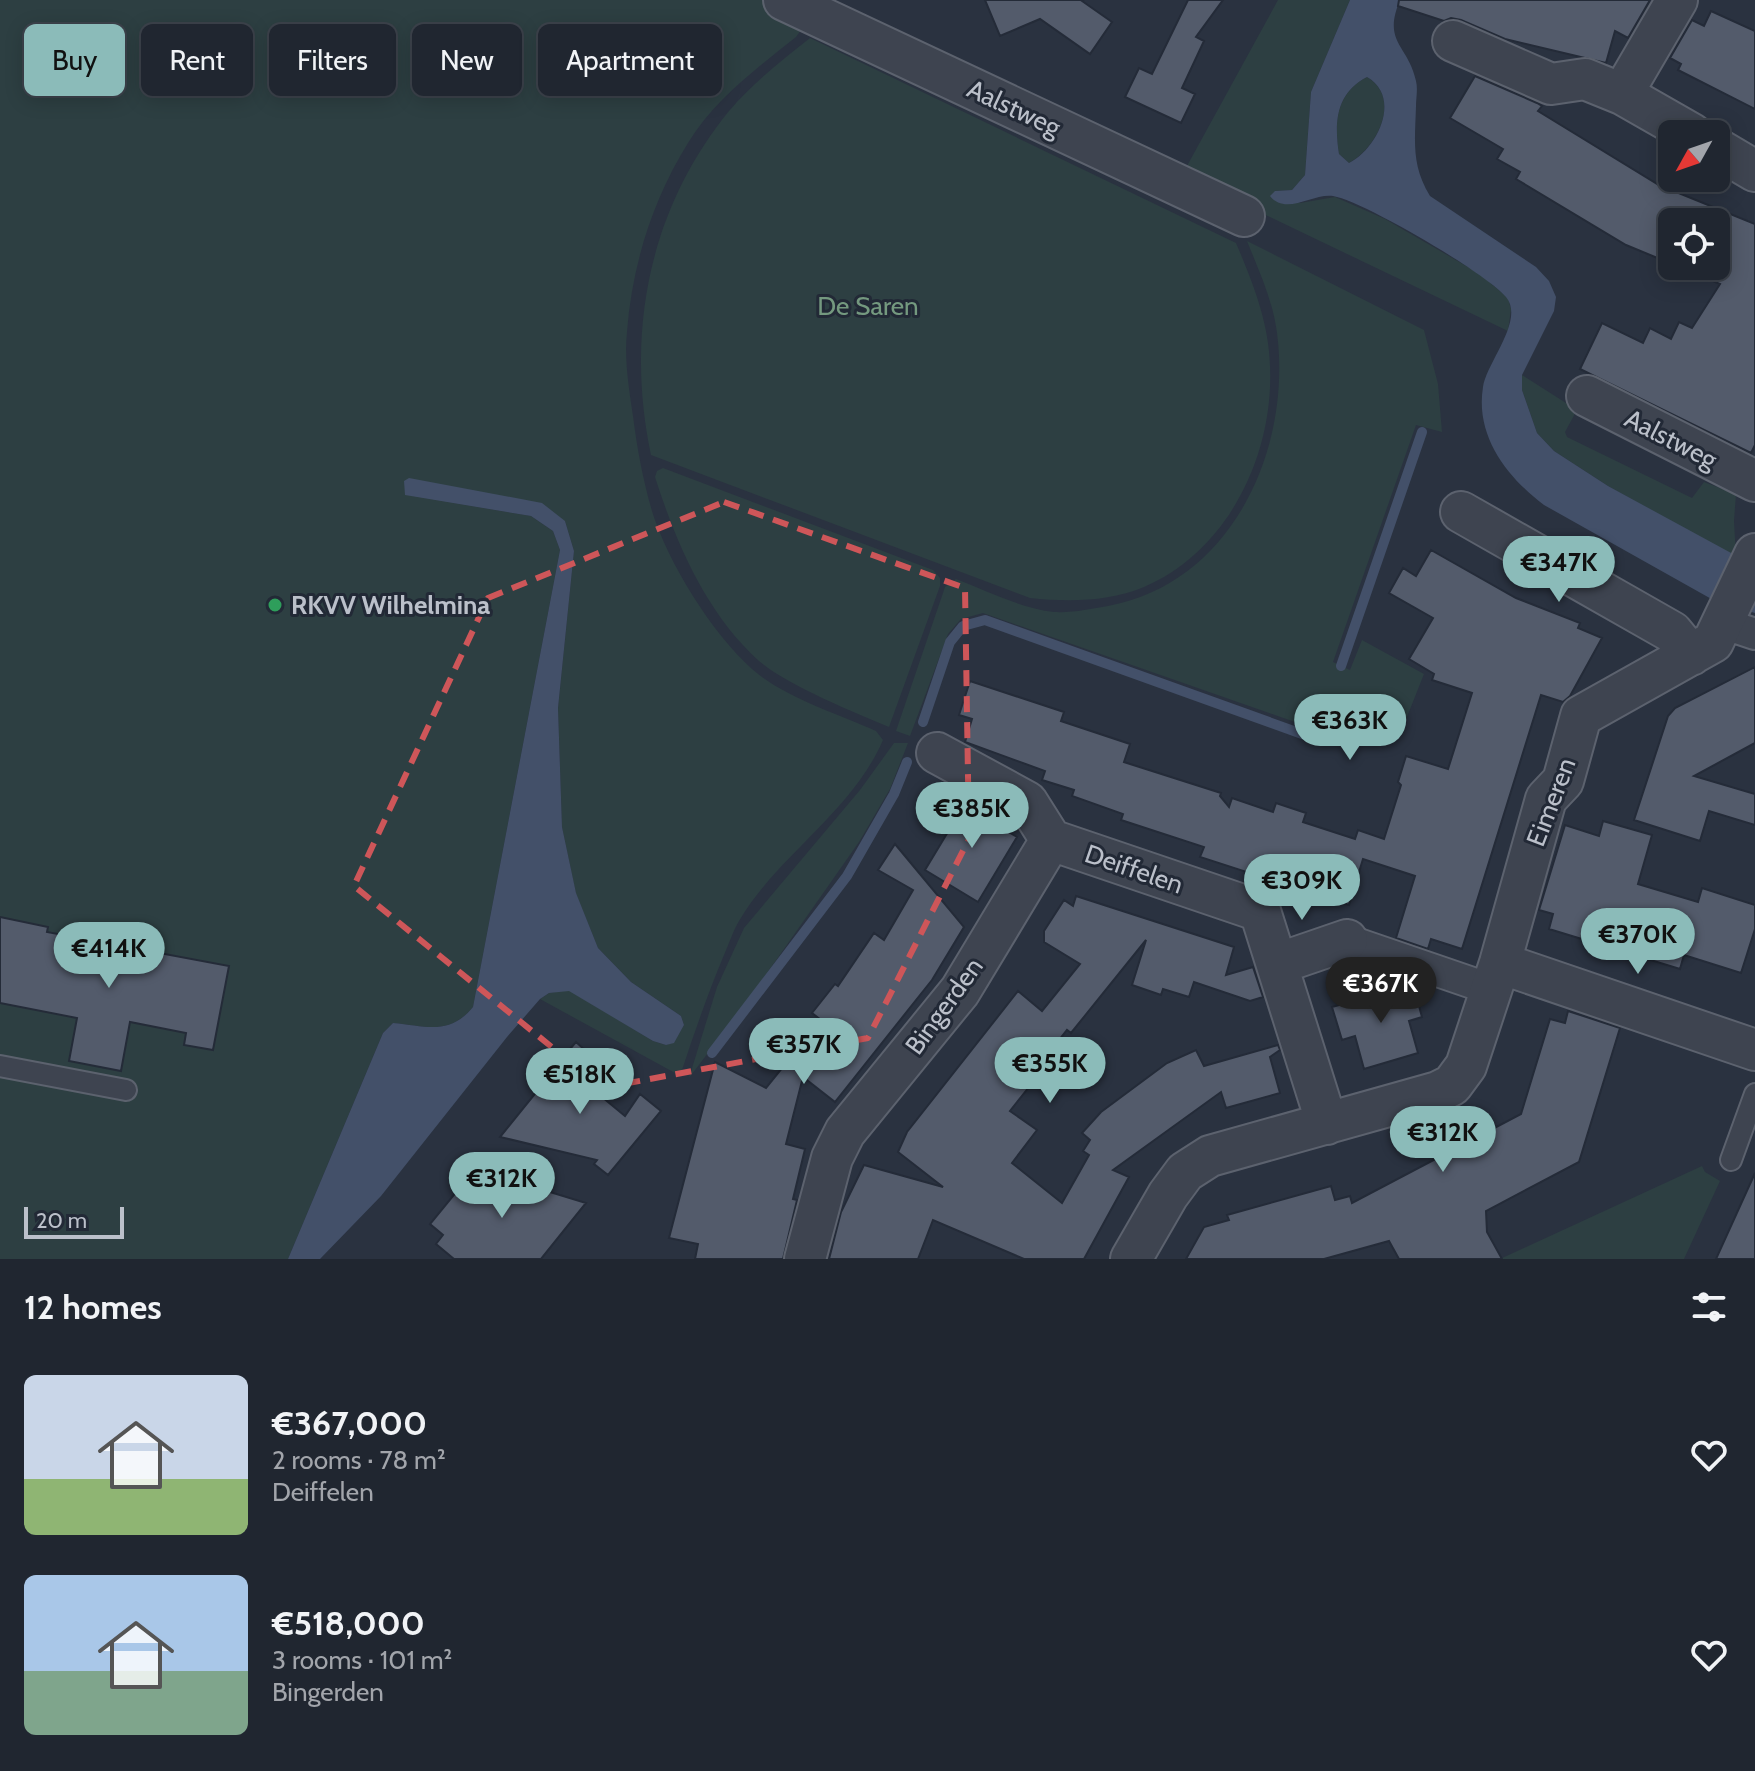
<!DOCTYPE html>
<meta charset="utf-8">
<style>
:root{--surface:#202630;--page:#2d323c;--text:#f1f3f6;--muted:#a2a5ab;--line:#3d434c;--accent:#8bbbb9}
body{margin:0;font-family:Cabin,sans-serif;background:var(--page);color:var(--text);height:100vh;display:flex;flex-direction:column;font-size:30px;white-space:nowrap}
*{box-sizing:border-box;margin:0}
p{font-size:26px;color:var(--muted)}
.icon{flex:none;width:44px;height:44px;fill:none;stroke:currentColor;stroke-width:2;stroke-linecap:round;stroke-linejoin:round}
.map{position:relative;height:1259px;overflow:hidden}
.sheet{display:flex;flex-direction:column;background:var(--surface);flex:1}
.sheet>*{flex:none}
.guide{position:absolute;left:24px;top:24px;width:800px;height:72px;display:flex;gap:16px}
.needle{width:52px;rotate:230deg}
.controls{position:absolute;left:1658px;top:120px;display:grid;gap:16px}
.controls a{display:grid;place-items:center;width:72px;height:72px;border-radius:12px;background:var(--surface);box-shadow:0 4px 20px #0003,0 0 0 2px var(--line);font-size:40px}
.scale{position:absolute;left:24px;bottom:20px;width:100px;box-sizing:border-box;padding-left:8px;border:4px solid #bbc0ca;border-top:0;font-size:22px;line-height:28px;white-space:nowrap;color:#bbc0ca;-webkit-text-stroke:6px #222936;paint-order:stroke}
.price{position:absolute;translate:-50% -68px;padding:0 18px;border-radius:28px;background:var(--accent);color:#111;font-size:26px;line-height:52px;filter:drop-shadow(0 2px 4px #0008)}
.price::after{content:'';position:absolute;left:50%;top:48px;width:24px;height:18px;margin-left:-12px;background:inherit;clip-path:polygon(0 0,100% 0,50% 100%)}
.price.selected{background:#222;color:#fff}
ul{padding:0;list-style:none}
li{display:flex;align-items:center;gap:24px;height:200px;padding:0 24px}
li span{display:grid;place-items:center;flex:none;width:224px;height:160px;border-radius:12px;color:#555}
li>.icon{margin-inline-start:auto}
span .icon{width:96px;height:96px;fill:#fffc;stroke-width:1}
li b{font-size:34px}
h2{display:flex;justify-content:space-between;align-items:center;height:96px;padding:0 24px;font-size:34px}
.chip{padding:0 28px;border-radius:12px;background:var(--surface);box-shadow:0 4px 20px #0003,0 0 0 2px var(--line);font-size:28px;line-height:72px}
.chip.selected{background:var(--accent);color:#111}
.map>svg:first-child{display:block}
.green{fill:#2d3f42}
.water{fill:#435069;fill-rule:evenodd}
.lines{fill:none;stroke-linecap:round;stroke-linejoin:round}
.stream{stroke:#435069;stroke-width:10}
.building{fill:#535b6b;stroke:#242b38;stroke-width:2}
.service-casing{stroke:#5c626e;stroke-width:24}
.pedestrian-casing{stroke:#5c626e;stroke-width:34}
.minor-casing{stroke:#5c626e;stroke-width:44}
.service{stroke:#3e4450;stroke-width:20}
.pedestrian{stroke:#3e4450;stroke-width:30}
.minor{stroke:#3e4450;stroke-width:40}
.marked{fill:none;stroke:#ce5659;stroke-width:6;stroke-dasharray:16 10;stroke-linejoin:round}
.leisure-dot{fill:#2e9e5b;stroke:#222936;stroke-width:3}
.labels{text-anchor:middle;dominant-baseline:central;stroke-width:6;stroke-linejoin:round;paint-order:stroke}
.street-label{font-size:26px;fill:#bbc0ca;stroke:#222936}
.park-label{font-size:26px;fill:#74997f;stroke:#222936}
.poi-label{font-size:26px;font-weight:bold;fill:#bbc0ca;stroke:#222936;text-anchor:start}
</style>
<div class="map">
<svg width="1755" height="1259" viewBox="0 0 1755 1259">
<rect width="100%" height="100%" fill="#2a3240"/>
<path class="green" d="M0,0H769L804,26L796,37C756,69 715,99 688,143C653,199 632,265 627,332C624,359 629,389 633,416C637,448 643,480 652,511C668,563 712,633 752,669C783,697 838,714 876,731L883,740C852,812 777,856 739,921C733,931 729,944 724,955C708,993 695,1031 682,1070L675,1073L540,999L549,993L569,990L653,1041L666,1045L674,1042L684,1025L681,1016L631,982L598,948L576,894L562,827L558,708L574,551L565,521L405,495L531,516L553,531L560,550L473,1007C449,1036 427,1026 393,1023L383,1033L288,1259H0Z
M1278,0H1350L1311,92L1305,175L1292,190L1275,191L1300,203L1335,197L1385,219L1480,274L1508,298L1511,309L1508,331L1182,175Z
M810,38L1236,243C1253,283 1269,323 1270,366C1274,455 1228,551 1144,587C1108,602 1068,602 1030,598L651,455C625,333 649,209 729,111C752,84 782,60 810,38Z
M1367,77C1402,98 1378,147 1349,163L1339,154C1334,122 1336,93 1367,77Z
M1247,241L1424,330L1438,384L1442,432L1416,425L1333,662L1350,670L1362,640L1424,674L1399,737L1322,701L1312,728L983,613L961,619L948,634L910,736L896,731L945,587L956,579C987,591 1020,608 1054,612C1072,613 1091,609 1108,606C1232,583 1292,449 1277,333C1273,301 1259,271 1247,241Z
M1522,375L1577,410L1565,432L1567,437L1692,498L1704,482L1736,494L1734,521L1736,557L1608,486L1554,451L1537,433L1522,390Z
M663,468L933,570L940,578V586L889,727C855,713 785,684 759,661C706,613 676,543 655,477L657,471Z
M894,743H908L890,789L859,842L746,1003L689,1078L717,987L744,928L860,790Z
M1702,1166L1705,1172L1720,1181L1684,1259H1500Z"/>
<path class="water" d="M1350,0H1400C1382,43 1408,44 1416,81C1418,89 1416,98 1416,106C1415,141 1411,165 1430,196L1536,267L1549,281L1556,297L1554,311L1522,375V390L1537,433L1554,451L1608,486L1755,566V613L1715,601L1544,505C1507,477 1475,436 1483,387C1487,362 1525,320 1506,297C1486,273 1363,201 1333,196C1313,193 1286,216 1270,196L1275,191L1292,190L1305,175L1311,92ZM1367,77C1402,97 1378,148 1349,163L1339,154C1334,122 1336,93 1367,77Z
M409,478L542,503L565,521L574,551L558,708L562,827L576,893L598,948L631,982L681,1016L684,1025L674,1043L666,1045L653,1041L569,991L549,993L540,999L507,1037L381,1196L320,1259H288L383,1033L393,1023C427,1026 449,1036 473,1007L560,550L553,531L531,516L405,495L404,481Z"/>
<g class="lines">
<path class="stream" d="M1341,666L1422,432
M923,722L950,642L963,626L985,620L1316,739L1330,703
M712,1053L847,876L894,794L907,762"/>
</g>
<path class="building" d="M985,0H1084L1082,1L1112,22L1090,54L1040,19L1000,36Z
M1188,0H1223L1196,37L1204,41L1182,88L1195,94L1181,123L1125,97L1139,68L1152,74Z
M1399,0H1650L1628,38L1615,31L1606,63L1505,39L1461,20L1451,18L1444,21L1398,6Z
M1711,11L1755,31V109L1678,70L1681,64L1670,58L1692,20L1704,26Z
M1475,76L1537,103L1542,106L1538,111L1659,185L1755,224V445L1751,453L1580,369L1602,323L1643,343L1650,328L1671,339L1679,322L1692,328L1720,284L1676,266H1716V222H1672V264L1626,245L1516,179L1520,172L1497,159L1503,149L1450,118Z
M1431,550L1516,598L1580,623L1578,628L1602,638L1570,696L1563,702L1541,695L1462,949L1431,939L1428,949L1396,938L1415,876L1363,859L1349,905L1200,857L1204,847L1121,820L1123,814L1072,796L1074,790L1042,780L1045,771L965,742L972,719L959,715L970,681L1064,712L1061,721L1130,744L1124,762L1221,793L1220,796L1229,807L1232,798L1273,812L1276,803L1306,813L1303,822L1355,839L1358,830L1384,839L1401,785L1398,782L1406,756L1448,769L1472,693L1432,680L1434,674L1409,659L1433,618L1389,593L1403,568L1416,576Z
M1755,667V743L1694,776L1755,794V825L1709,811L1700,841L1634,820L1668,716L1675,708Z
M969,797L1001,814L995,824L1017,837L978,902L925,870Z
M1603,821L1652,835L1638,884L1698,902L1702,888L1755,905V929L1741,973L1684,955L1680,969L1549,929L1553,914L1539,910L1565,825L1599,836Z
M895,844L964,927L932,980L835,1102L803,1077L786,1144L805,1149L793,1199L797,1200L783,1259H695L698,1244L669,1238L715,1062L766,1088L821,1020L812,1013L835,984L838,986L874,933L884,940L913,890L878,870Z
M1076,896L1234,947L1226,975L1253,967L1263,997L1250,1001L1194,982L1189,997L1163,989L1161,995L1132,985L1146,940L1071,1033L1067,1030L1033,1073L1037,1077L1010,1111L1037,1130L1012,1163L1062,1203L1089,1155L1083,1151L1090,1140L1082,1133L1101,1112L1167,1063L1196,1050L1204,1066L1278,1045L1280,1050L1270,1057L1280,1093L1226,1108L1221,1092L1113,1170L1129,1177L1084,1259H1024L933,1220L918,1259H829L841,1212L864,1165L943,1187L898,1152L907,1132L1018,991L1042,1011L1080,964L1044,942V931L1064,900L1073,906Z
M0,917L48,927L47,932L229,966L213,1050L184,1045L186,1033L130,1022L121,1071L69,1061L77,1018L0,1003Z
M1413,984L1422,1017L1409,1021L1418,1053L1364,1069L1355,1036L1342,1040L1332,1007Z
M1568,1011L1620,1028L1579,1162L1486,1211L1487,1232L1502,1259H1399L1389,1241L1324,1259H1186L1204,1227L1229,1220L1227,1215L1331,1186L1335,1200L1350,1196L1352,1203L1521,1114L1550,1019L1565,1023Z
M576,1042L596,1060L588,1086L602,1097L625,1116L640,1094L661,1111L608,1175L594,1164L597,1160L500,1137L538,1090L536,1088Z
M475,1169L586,1203L541,1259H454L436,1244L443,1235L430,1224Z
M1755,1173V1259H1716Z"/>
<g class="lines">
<defs>
<path id="service" d="M0,1066L126,1090
M1731,1160L1755,1094"/>
<path id="pedestrian" d="M1722,623L1755,634
M1347,940L1490,989"/>
<path id="minor" d="M784,0L1244,216
M1453,41L1551,84L1585,79L1622,94L1692,134
M1622,94L1677,0
M1716,148L1755,171
M1587,396L1755,481
M1461,512L1672,632L1691,655
M937,753L1027,802L1051,840L1260,911L1327,1124
M1500,963L1755,1050
M1277,964L1347,940
M805,1259L832,1158L845,1132L960,991L1051,840
M1131,1259L1168,1195L1185,1172L1210,1156L1438,1092L1452,1085L1466,1066L1500,963L1546,799L1563,781L1581,716L1713,642L1755,554"/>
</defs>
<use href="#service" class="service-casing"/>
<use href="#pedestrian" class="pedestrian-casing"/>
<use href="#minor" class="minor-casing"/>
<use href="#service" class="service"/>
<use href="#pedestrian" class="pedestrian"/>
<use href="#minor" class="minor"/>
</g>
<path class="marked" d="M724,502L965,588L969,839L868,1038L602,1088L354,886L488,598Z"/>
<circle class="leisure-dot" cx="275" cy="605" r="8"/>
<g class="labels">
<g class="street-label">
<text transform="translate(1014 108) rotate(25)">Aalstweg</text>
<text transform="translate(1671 439) rotate(27)">Aalstweg</text>
<text transform="translate(1551 802) rotate(-69)">Eimeren</text>
<text transform="translate(1134 869) rotate(19)">Deiffelen</text>
<text transform="translate(944 1006) rotate(-54)">Bingerden</text>
</g>
<g class="park-label">
<text x="868" y="306">De Saren</text>
</g>
<g class="poi-label">
<text x="291" y="605">RKVV Wilhelmina</text>
</g>
</g>
</svg>
<div class="controls">
<a><svg class="needle" viewBox="-14 -14 28 28"><path d="M0-13l5 13h-10z" fill="#e53935"/><path d="M0 13l5-13h-10z" fill="#a2a5ab"/></svg></a>
<a><svg class="icon" aria-label="locate" viewBox="0 0 24 24"><circle cx="12" cy="12" r="6"/><path d="M12 2v4M12 18v4M2 12h4M18 12h4"/></svg></a>
</div>
<div class="scale">20 m</div>
<b class="price" style="left:1559px;top:604px">€347K</b>
<b class="price" style="left:1350px;top:762px">€363K</b>
<b class="price" style="left:972px;top:850px">€385K</b>
<b class="price" style="left:1302px;top:922px">€309K</b>
<b class="price" style="left:1638px;top:976px">€370K</b>
<b class="price" style="left:109px;top:990px">€414K</b>
<b class="price selected" style="left:1381px;top:1025px">€367K</b>
<b class="price" style="left:804px;top:1086px">€357K</b>
<b class="price" style="left:1050px;top:1105px">€355K</b>
<b class="price" style="left:580px;top:1116px">€518K</b>
<b class="price" style="left:1443px;top:1174px">€312K</b>
<b class="price" style="left:502px;top:1220px">€312K</b>
<div class="guide">
<a class="chip selected">Buy</a>
<a class="chip">Rent</a>
<a class="chip">Filters</a>
<a class="chip">New</a>
<a class="chip">Apartment</a>
</div>
</div>
<section class="sheet">
<h2>12 homes<svg class="icon" aria-label="filters" viewBox="0 0 24 24"><path d="M4 7h16M4 17h16"/><circle cx="9" cy="7" r="2"/><circle cx="15" cy="17" r="2"/></svg></h2>
<ul>
<li><span style="background:linear-gradient(#c9d6e8 65%,#8fb573 0)"><svg class="icon" aria-label="home" viewBox="0 0 24 24"><path d="M3 11l9-7 9 7M6 9v11h12V9"/></svg></span><div><b>€367,000</b><p>2 rooms · 78 m²</p><p>Deiffelen</p></div><svg class="icon" aria-label="heart" viewBox="0 0 24 24"><path d="M12 20l-8-8c-3-5 5-10 8-4 3-6 11-1 8 4z"/></svg></li>
<li><span style="background:linear-gradient(#a9c7e8 60%,#7fa58c 0)"><svg class="icon" aria-label="home" viewBox="0 0 24 24"><path d="M3 11l9-7 9 7M6 9v11h12V9"/></svg></span><div><b>€518,000</b><p>3 rooms · 101 m²</p><p>Bingerden</p></div><svg class="icon" aria-label="heart" viewBox="0 0 24 24"><path d="M12 20l-8-8c-3-5 5-10 8-4 3-6 11-1 8 4z"/></svg></li>
</ul>
</section>
